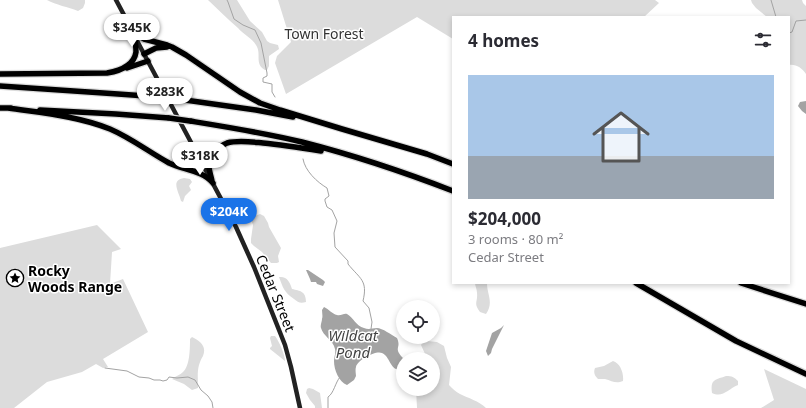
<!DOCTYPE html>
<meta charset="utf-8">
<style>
:root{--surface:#fff;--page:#f7f7f7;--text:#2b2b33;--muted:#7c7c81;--accent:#1a73e8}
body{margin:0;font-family:"Noto Sans",sans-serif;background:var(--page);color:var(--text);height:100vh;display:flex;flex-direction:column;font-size:15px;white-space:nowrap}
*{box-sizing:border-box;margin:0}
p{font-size:13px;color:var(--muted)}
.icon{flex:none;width:22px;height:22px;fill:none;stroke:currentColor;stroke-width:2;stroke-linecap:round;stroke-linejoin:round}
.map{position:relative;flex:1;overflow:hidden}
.details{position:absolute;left:452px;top:16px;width:338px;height:268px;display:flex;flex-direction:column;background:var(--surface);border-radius:0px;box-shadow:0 2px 6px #0003}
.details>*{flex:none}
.buttons{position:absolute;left:396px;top:300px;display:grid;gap:8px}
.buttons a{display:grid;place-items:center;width:44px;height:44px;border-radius:50%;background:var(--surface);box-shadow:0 2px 6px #0003;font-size:20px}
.price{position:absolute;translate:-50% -34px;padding:0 9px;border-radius:14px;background:#fff;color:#222;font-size:13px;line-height:26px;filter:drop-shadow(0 1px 2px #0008)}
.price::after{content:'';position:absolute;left:50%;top:24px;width:12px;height:9px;margin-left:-6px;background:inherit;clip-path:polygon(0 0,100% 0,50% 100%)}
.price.active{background:var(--accent);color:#fff}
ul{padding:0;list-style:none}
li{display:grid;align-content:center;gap:8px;height:212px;padding:0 16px}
li span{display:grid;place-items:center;height:124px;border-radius:0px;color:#555}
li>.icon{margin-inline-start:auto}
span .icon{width:72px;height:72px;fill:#fffc;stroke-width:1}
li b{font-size:17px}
h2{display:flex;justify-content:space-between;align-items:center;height:48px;padding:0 16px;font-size:17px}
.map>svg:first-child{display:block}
.green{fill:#dcdcdc}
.water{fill:#a3a3a3}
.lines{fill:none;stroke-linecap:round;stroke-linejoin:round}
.stream{stroke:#a3a3a3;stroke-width:1}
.motorway-casing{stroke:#dbdbdb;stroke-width:8}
.secondary{stroke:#222;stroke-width:4.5}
.motorway{stroke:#000;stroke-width:5.5}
.motorway-bridge-casing{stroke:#dbdbdb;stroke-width:8;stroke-linecap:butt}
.motorway-bridge{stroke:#000;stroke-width:5.5}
.labels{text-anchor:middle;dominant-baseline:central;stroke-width:3;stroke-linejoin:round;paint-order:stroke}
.park-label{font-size:14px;fill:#333;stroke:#fff}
.poi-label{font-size:14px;font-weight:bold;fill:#000;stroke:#fff;text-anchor:start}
.street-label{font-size:14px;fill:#000;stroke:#fff}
.water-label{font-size:15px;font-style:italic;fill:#444;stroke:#fff}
</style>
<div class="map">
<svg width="806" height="408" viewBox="0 0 806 408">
<rect width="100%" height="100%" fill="#fff"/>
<path class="green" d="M47,0H85V3L83,8L78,11C68,7 56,5 47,0Z
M208,0H237L250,21L262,32L267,41L270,43L278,45L279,49L269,56V66L267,70H265C254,64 262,54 256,45C252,38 243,34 238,28C227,19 218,9 208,0Z
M278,0H655L659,3L644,17H453V39L417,17L286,94L275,63L277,56L291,42Z
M751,0H802L803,3L806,6V74C802,68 796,64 789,65V17H767L756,8L752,3Z
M184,178L190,179L192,182L189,186L191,190L185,196L183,202L181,201C179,192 170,180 184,178Z
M260,214L264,216L268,223L269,227L281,248L278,256L279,262L277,263H271L262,252L254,246L251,243V239L253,225L251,219L252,217Z
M97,225L121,249L112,252L110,284L123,279L148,332L103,359L108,367L103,368L96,364L82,372L47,382L14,408H0V248Z
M279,277C287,276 290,282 292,289C300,291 306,291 306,302C300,304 298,302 294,299C284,292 283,288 279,277Z
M475,283H487C487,295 494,302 486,314L480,312C473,303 478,302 477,293C477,289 475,286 475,283Z
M271,336H275C279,341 285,355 285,361L270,349V348L272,346L270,338Z
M192,337C200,341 207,346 203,356C201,359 200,362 199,365C197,372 198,380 198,387V388L192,390L184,384L172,379C176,376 180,375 183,372C190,366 190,348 190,339Z
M427,341L437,342L444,346L447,358L451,367L449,385C452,388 456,392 460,394C468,398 479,401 486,408H417L416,389H433V359H424L426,356L421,345L423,342Z
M613,361C620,363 624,373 623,381C616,384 612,381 605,379C603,379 600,379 598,379C595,376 593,373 595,368L604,366Z
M764,369L806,389V408H761L774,400Z
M726,376C732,376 734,377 738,381V385C728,389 723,398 712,393C710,379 715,380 726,376Z
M309,388L313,389L320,393L322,408H315V406L310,400L306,393L307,389Z"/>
<path class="water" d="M806,101V114L802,111L798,106L800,102Z
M306,270H308L323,280L325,282L323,286L317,284L316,282H311L310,279Z
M324,307C329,309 332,314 337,315C341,316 344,313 347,314C353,317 356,326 364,328C369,330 372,328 377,328C382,328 392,335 397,338C402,349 392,347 404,359H403V369C390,373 391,357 382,353C376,350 357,360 356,367C355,370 356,374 356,376L354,380L347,385C339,382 334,370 334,361C334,357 336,353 335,349C333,340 323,336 321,328C320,325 322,322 322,319C323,316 322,313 322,310Z
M504,325L492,349L491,353L488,356L486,351L492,333L501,328Z"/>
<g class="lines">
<path class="stream" d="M227,0L228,2L234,19L243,25L255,30L261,43L267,73V76L263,78V82L272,84V92L275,97
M771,0L776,17
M789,33L792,32L796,21L806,20
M303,159C305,171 317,182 327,188L329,196L325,199V201L327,207L332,210L337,221L334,233L335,247L348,261V264C360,279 368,280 363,301L369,308L372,322L371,329
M105,368L127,371L139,377L149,378L154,380H160L163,381L167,380L169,377L177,378L188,377L195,380L201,390L208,396L212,402L213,408
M328,408V397C334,393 335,383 340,377"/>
<defs>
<path id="motorway" d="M130,28L139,36L144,39L167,45L172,47L186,55L240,92L260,103L280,110L342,129L427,154L453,164
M144,54L156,48L167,47
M127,68L148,61
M0,74L107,73C119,71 134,66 136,52C136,46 135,41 135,35
M0,86L118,94L160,97
M178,99L256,110L293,117
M0,108H11
M8,108C42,113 78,116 110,129C131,138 149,152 169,163C184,170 202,170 213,183
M40,110L116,114L169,118
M190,121C227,127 265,133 302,142C353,155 404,172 453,191
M198,155L220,146
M183,167L191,166L201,161
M212,181C211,175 208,169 209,163C210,155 219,146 227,143C238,140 252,142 263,143C283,145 302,148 321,151
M636,283L736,341L806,374
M741,283L806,304"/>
</defs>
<use href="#motorway" class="motorway-casing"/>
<path class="secondary" d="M116,0L132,30
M135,37L236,227L254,267L285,345L291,367L300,408"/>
<use href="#motorway" class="motorway"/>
<defs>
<path id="motorway-bridge" d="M160,97L178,99
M169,118L190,121"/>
</defs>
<use href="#motorway-bridge" class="motorway-bridge-casing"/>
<use href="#motorway-bridge" class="motorway-bridge"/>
</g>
<defs>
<symbol id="sight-ring" viewBox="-11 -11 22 22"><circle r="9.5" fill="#fff" stroke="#000" stroke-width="1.5"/><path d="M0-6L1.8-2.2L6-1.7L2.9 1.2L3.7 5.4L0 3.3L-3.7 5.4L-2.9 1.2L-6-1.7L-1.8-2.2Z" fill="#000"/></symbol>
</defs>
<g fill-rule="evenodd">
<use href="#sight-ring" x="5" y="268" width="20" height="20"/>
</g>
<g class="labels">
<g class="park-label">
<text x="324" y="33">Town Forest</text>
</g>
<g class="poi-label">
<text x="28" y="270">Rocky<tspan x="28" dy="16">Woods Range</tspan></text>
</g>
<g class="street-label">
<text transform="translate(276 293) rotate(68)">Cedar Street</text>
</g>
<g class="water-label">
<text x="353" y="335">Wildcat<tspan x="353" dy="17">Pond</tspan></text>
</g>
</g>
</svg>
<div class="buttons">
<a><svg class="icon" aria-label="locate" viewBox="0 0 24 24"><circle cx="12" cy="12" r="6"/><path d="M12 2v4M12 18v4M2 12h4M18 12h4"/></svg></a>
<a><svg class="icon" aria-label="layers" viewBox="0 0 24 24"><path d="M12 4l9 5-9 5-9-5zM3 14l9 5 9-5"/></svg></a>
</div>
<b class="price" style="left:132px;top:48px">$345K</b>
<b class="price" style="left:165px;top:112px">$283K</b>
<b class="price" style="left:200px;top:176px">$318K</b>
<b class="price active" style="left:229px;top:232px">$204K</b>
<section class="details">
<h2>4 homes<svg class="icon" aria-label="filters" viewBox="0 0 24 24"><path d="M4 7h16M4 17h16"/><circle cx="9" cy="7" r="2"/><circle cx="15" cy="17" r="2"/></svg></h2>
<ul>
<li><span style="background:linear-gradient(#a9c7e8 65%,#9aa5b1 0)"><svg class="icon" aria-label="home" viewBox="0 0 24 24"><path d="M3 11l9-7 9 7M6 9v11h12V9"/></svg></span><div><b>$204,000</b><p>3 rooms · 80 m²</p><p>Cedar Street</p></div></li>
</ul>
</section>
</div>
